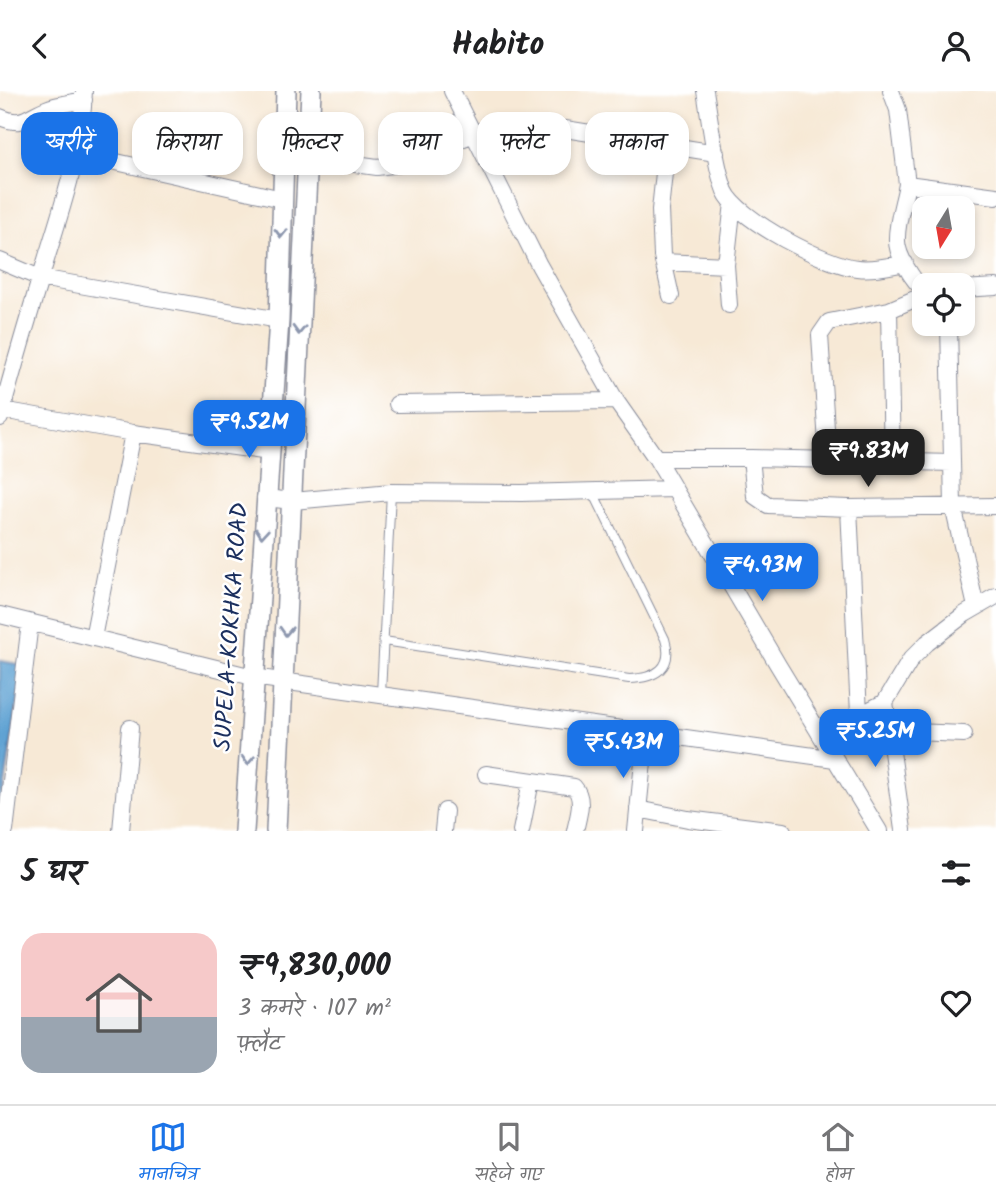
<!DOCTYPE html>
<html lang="hi">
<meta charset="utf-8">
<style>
:root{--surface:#fff;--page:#f2f2f2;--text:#202124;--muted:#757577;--line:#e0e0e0;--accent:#1a73e8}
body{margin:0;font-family:Kalam,"Playpen Sans Deva",sans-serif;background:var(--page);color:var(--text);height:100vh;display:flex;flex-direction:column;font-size:26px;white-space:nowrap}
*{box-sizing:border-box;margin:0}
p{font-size:23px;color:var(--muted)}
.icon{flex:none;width:38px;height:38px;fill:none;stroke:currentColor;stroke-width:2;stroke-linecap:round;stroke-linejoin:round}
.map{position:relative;height:740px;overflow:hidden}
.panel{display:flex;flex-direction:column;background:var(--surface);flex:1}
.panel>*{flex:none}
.hud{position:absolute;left:21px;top:21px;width:956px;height:63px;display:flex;gap:14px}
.needle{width:46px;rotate:191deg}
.buttons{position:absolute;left:912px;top:105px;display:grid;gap:14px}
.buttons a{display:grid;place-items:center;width:63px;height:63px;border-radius:14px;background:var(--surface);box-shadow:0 4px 10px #0003;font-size:35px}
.price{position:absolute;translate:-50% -60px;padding:0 16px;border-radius:14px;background:var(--accent);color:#fff;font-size:23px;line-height:46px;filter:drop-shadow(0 2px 4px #0008)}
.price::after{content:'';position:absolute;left:50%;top:42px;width:21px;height:16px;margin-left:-10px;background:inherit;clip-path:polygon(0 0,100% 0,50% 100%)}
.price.selected{background:#222;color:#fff}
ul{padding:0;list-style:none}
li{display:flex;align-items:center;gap:21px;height:175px;padding:0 21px}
li span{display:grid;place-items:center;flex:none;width:196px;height:140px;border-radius:21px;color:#555}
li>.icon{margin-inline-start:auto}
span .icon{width:84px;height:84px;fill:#fffc;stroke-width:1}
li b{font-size:30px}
h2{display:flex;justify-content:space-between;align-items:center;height:84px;padding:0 21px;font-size:30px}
.pill{padding:0 24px;border-radius:21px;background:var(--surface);box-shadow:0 4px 10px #0003;font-size:24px;line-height:63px}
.pill.selected{background:var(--accent);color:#fff}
header{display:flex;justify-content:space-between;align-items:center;height:91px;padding:0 21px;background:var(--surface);font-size:32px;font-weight:600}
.menu{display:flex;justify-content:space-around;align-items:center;height:98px;border-top:2px solid var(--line);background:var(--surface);font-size:19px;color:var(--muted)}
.menu a{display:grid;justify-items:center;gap:4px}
.menu .selected{color:var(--accent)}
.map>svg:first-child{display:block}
.water{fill:#5fa2d3;stroke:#3d6898;stroke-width:2}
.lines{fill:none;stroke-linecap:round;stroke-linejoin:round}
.service-casing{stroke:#898c9a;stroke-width:10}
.minor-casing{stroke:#898c9a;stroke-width:18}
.tertiary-casing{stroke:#898c9a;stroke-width:22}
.service{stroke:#fff;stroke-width:8}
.minor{stroke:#fff;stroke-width:16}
.tertiary{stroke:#fff;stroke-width:19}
.oneway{stroke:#8d97ae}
.labels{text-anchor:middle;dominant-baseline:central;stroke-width:5;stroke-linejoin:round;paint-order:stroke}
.street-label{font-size:24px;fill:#1b2f5e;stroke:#fff}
</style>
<header><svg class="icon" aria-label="back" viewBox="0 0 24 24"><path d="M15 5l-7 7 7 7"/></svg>Habito<svg class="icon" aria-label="person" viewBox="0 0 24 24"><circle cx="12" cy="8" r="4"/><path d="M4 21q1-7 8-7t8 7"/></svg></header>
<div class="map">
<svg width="996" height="740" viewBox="0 0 996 740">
<rect width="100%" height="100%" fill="#fff"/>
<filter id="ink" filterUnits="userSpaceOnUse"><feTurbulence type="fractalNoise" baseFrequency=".0143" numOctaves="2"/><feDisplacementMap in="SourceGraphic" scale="14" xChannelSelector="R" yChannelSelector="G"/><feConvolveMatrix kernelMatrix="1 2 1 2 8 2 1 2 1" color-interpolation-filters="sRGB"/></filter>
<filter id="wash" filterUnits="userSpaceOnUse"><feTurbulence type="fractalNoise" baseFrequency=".00686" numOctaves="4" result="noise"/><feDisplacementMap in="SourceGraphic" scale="28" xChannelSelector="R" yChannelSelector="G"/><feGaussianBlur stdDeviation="1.57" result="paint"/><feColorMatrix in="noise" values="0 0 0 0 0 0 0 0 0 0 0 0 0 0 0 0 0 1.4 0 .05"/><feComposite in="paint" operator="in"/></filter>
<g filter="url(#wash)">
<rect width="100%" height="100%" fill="#f7e9d6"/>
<path class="water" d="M0,570L24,574L0,724Z"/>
</g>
<g filter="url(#ink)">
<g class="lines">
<defs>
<path id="service" d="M384,550L629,588C656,587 674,577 665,548L593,401
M381,603L391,401"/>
<path id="minor" d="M452,0L539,174L616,310L656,367L778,574L879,740
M705,0C710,28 715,75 725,100C738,129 826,174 857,177C873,179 889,175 905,172
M891,0L898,19L907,93L996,105
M0,26C23,36 26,26 46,18C58,13 72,12 84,9
M667,54L660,119L662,165L671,205
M76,62L282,108
M307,66L377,76L401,73L427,61L487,38L520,36L565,38L716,62
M907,93C904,111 896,132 897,150C897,164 913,190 924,199
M0,170L40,187L279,229
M663,171L726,174
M962,198L996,196
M729,214L726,174L733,112
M889,219L892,371
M949,233L953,415L976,516
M397,313L616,310
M2,319L133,342L270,361
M0,327C14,275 29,224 45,172C62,116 82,59 84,0
M656,367H751L952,372
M751,367L755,405L768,414L849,417L996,415
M828,369L820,244L829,231L889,219L924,204
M265,407L293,410L391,401L521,402L674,398
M849,417L859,623
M0,524L253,586L835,668
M93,547L133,342
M885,611L903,739
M889,640L964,643
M821,644L885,611L911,568L927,552L965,523L996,505
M486,683L574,696C585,708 578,725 575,740
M638,718L688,728L783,740
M5,740L30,532
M121,740L130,637
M443,740L445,720
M521,740L531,690
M636,740L646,641"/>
<path id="tertiary" d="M244,740L279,229L286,0
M276,740L311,0"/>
</defs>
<use href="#service" class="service-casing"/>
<use href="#minor" class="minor-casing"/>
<use href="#tertiary" class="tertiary-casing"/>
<use href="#service" class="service"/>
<use href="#minor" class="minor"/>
<use href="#tertiary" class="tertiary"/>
</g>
<defs><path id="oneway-chevron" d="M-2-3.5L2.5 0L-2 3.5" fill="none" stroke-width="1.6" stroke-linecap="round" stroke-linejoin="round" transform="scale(1.75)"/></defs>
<g class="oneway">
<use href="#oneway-chevron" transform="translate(281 142) rotate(91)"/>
<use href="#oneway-chevron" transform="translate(299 239) rotate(92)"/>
<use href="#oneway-chevron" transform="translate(262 442) rotate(94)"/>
<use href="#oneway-chevron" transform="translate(286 540) rotate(93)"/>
<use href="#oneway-chevron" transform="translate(248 669) rotate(93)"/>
</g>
</g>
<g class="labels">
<g class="street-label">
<text transform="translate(232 536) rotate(-86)">SUPELA-KOKHKA ROAD</text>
</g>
</g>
</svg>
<div class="buttons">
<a><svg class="needle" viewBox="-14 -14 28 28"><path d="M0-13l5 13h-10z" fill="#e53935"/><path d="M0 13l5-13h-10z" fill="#757577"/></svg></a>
<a><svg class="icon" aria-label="locate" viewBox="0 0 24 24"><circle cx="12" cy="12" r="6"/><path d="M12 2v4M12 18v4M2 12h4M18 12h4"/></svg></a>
</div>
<b class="price" style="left:249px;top:369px">₹9.52M</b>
<b class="price selected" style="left:868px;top:398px">₹9.83M</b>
<b class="price" style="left:762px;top:512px">₹4.93M</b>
<b class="price" style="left:875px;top:678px">₹5.25M</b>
<b class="price" style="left:623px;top:689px">₹5.43M</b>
<div class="hud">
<a class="pill selected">खरीदें</a>
<a class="pill">किराया</a>
<a class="pill">फ़िल्टर</a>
<a class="pill">नया</a>
<a class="pill">फ़्लैट</a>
<a class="pill">मकान</a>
</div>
</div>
<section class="panel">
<h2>5 घर<svg class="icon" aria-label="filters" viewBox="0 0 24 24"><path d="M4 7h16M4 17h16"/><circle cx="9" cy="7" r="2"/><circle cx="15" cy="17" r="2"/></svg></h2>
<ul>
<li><span style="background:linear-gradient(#f6c9c9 60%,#9aa5b1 0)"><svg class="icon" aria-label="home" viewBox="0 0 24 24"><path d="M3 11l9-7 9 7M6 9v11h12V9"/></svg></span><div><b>₹9,830,000</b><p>3 कमरे · 107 m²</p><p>फ़्लैट</p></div><svg class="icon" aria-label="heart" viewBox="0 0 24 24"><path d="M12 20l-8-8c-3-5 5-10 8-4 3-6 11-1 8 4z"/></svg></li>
</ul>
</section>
<nav class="menu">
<a class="selected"><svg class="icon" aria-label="map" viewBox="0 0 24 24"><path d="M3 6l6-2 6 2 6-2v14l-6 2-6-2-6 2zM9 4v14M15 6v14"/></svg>मानचित्र</a>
<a><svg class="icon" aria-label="saved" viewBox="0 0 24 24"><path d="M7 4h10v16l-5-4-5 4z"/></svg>सहेजे गए</a>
<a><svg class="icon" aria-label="home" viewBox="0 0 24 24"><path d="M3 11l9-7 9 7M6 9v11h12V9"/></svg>होम</a>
</nav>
